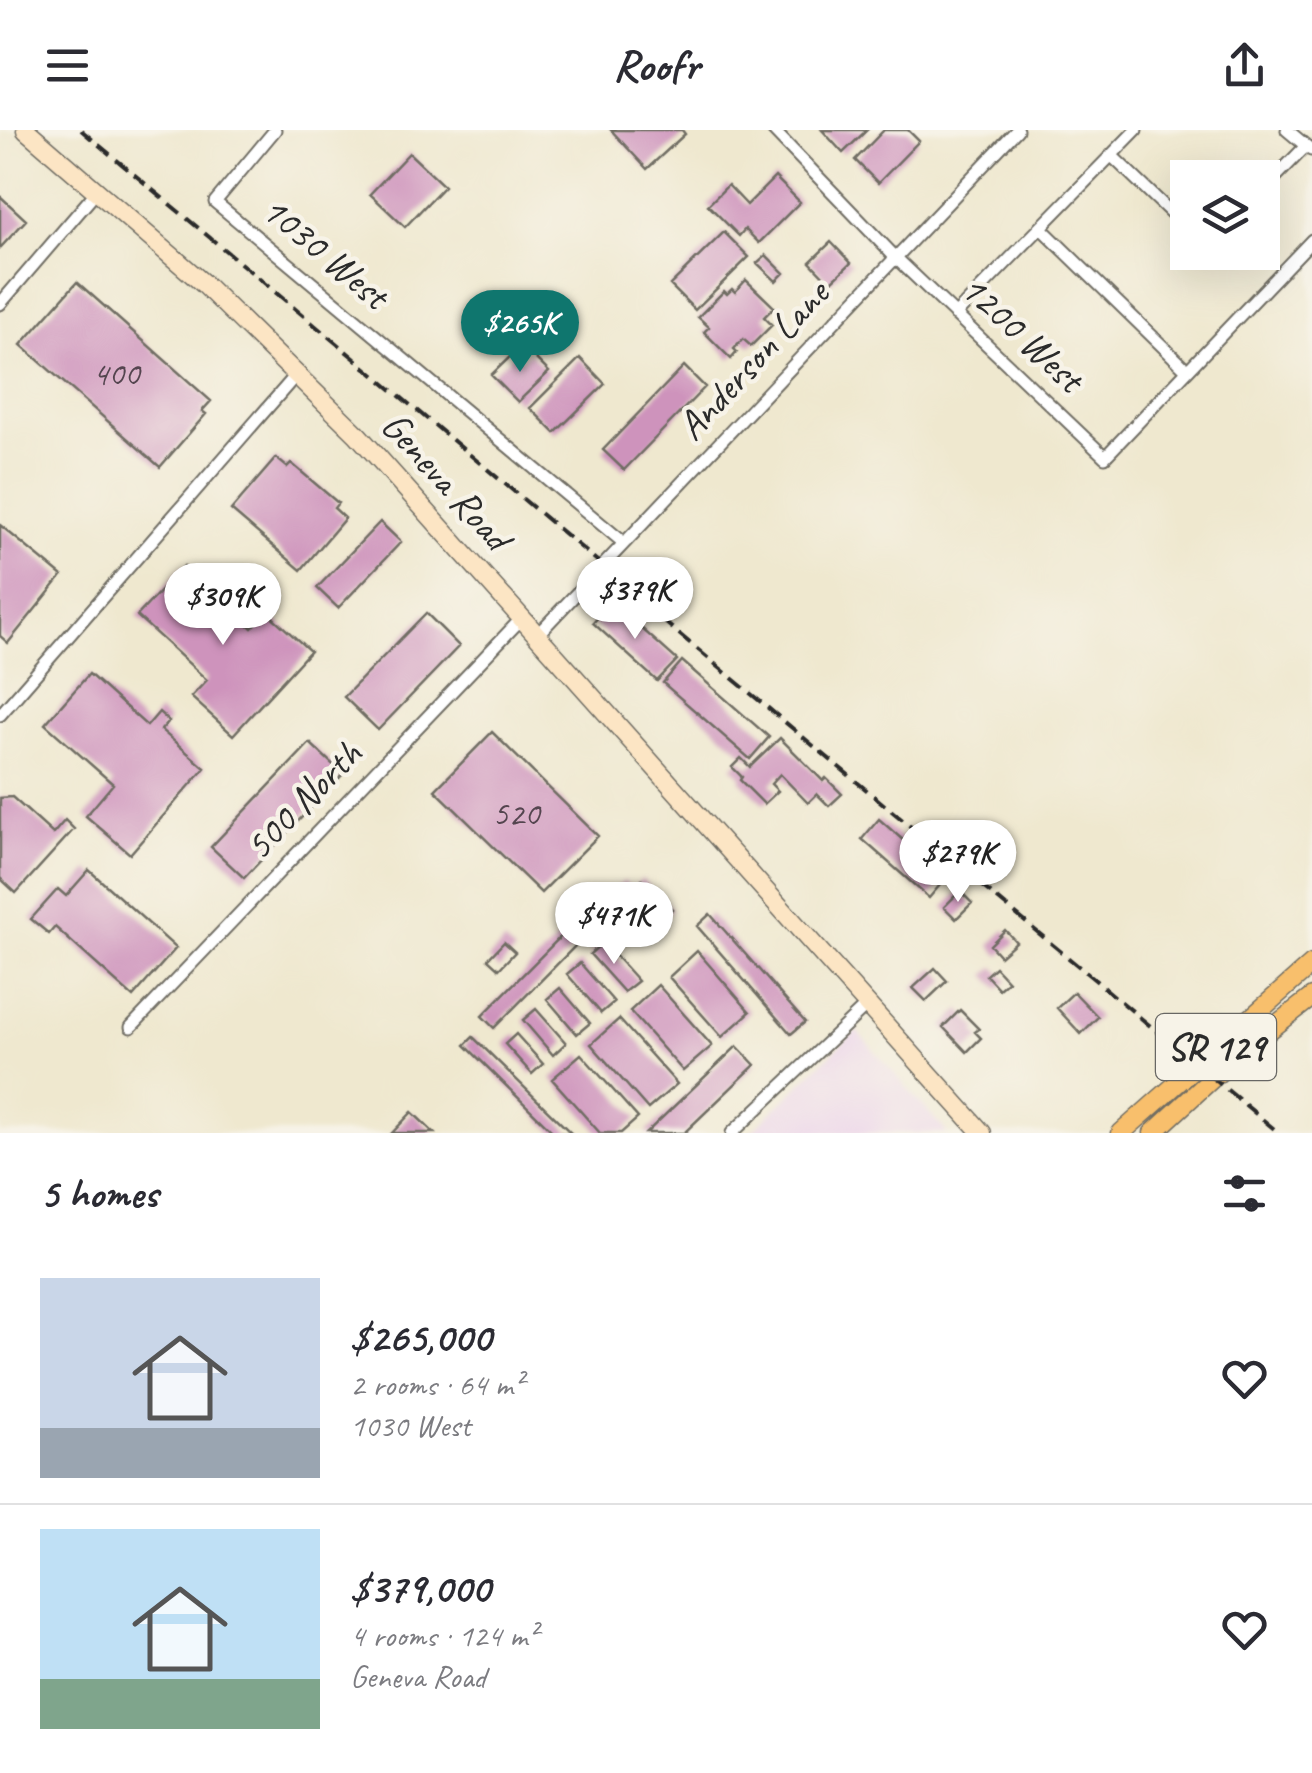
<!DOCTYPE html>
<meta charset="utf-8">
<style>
:root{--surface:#fff;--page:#f2f2f3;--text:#2b2b33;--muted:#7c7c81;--line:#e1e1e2;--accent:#0f766e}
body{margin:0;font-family:Caveat,sans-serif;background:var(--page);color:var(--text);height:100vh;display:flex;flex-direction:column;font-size:38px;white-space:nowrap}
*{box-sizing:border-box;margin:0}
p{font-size:32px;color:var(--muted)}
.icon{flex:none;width:55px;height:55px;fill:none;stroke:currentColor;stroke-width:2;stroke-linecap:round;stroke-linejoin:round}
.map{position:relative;height:1003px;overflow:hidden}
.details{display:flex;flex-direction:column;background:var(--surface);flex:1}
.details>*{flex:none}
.buttons{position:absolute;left:1170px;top:30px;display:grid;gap:20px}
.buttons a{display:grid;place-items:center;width:110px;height:110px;border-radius:0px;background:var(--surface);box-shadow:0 10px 40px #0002;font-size:50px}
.price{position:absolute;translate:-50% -85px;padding:0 22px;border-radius:35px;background:#fff;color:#222;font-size:32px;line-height:65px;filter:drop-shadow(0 2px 5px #0008)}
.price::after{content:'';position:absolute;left:50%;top:60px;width:30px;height:22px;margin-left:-15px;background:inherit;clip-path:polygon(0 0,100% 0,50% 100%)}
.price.active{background:var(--accent);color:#fff}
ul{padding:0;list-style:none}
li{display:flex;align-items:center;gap:30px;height:250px;padding:0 40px}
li+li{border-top:2px solid var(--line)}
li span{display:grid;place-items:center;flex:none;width:280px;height:200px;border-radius:0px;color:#555}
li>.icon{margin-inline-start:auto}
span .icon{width:120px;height:120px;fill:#fffc;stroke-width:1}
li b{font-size:42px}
h2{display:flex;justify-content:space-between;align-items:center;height:120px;padding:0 40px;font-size:42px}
header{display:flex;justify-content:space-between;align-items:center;height:130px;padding:0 40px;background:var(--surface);font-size:45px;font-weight:700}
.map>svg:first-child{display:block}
.built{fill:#ebd1eb}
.building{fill:#ce93bc}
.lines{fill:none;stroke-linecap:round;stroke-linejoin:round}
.street-casing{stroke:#706d64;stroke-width:15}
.secondary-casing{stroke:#706d64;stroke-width:21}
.primary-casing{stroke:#706d64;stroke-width:21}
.street{stroke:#fff;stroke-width:11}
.secondary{stroke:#fce5c4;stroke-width:18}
.primary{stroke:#f8bf6c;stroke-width:18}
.rail{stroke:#2b2b2b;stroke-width:4;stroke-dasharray:15 8;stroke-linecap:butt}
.labels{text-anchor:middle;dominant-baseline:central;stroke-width:9;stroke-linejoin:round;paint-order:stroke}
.number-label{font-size:35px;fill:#54454f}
.shield{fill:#f7f3e8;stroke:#686764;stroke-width:2.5}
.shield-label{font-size:38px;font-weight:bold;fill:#2b2b2b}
.street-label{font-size:40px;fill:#2b2b2b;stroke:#f7f3e8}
</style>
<header><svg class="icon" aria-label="menu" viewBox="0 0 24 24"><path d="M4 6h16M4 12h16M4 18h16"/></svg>Roofr<svg class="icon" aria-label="share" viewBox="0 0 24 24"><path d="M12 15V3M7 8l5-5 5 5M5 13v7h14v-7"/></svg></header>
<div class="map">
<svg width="1312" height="1003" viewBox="0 0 1312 1003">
<rect width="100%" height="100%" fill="#f7f3e8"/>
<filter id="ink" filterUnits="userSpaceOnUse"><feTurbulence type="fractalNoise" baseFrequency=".01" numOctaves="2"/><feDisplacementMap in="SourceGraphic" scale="20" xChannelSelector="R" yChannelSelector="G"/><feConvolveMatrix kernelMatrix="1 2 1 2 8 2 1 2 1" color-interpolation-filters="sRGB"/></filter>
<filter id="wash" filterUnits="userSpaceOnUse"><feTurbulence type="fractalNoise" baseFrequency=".0048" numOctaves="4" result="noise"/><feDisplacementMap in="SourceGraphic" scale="40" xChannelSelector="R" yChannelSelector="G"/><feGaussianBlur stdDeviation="2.25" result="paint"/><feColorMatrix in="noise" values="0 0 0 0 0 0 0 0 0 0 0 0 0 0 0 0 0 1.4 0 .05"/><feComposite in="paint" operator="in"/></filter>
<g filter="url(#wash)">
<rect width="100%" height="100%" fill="#efe8cf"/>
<path class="built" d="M856,900L947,1003H750Z"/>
<g id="blocks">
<path class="building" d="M611,0H682L685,4L647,39Z
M822,0H867L843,23Z
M884,0H908L919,11L878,53L855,30Z
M409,23L444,56L405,97L370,64Z
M775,47L800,72L759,113L745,99L739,106L708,75L728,55L747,75Z
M0,66L26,90L0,118Z
M724,102L749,127L695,180L670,155Z
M831,112L851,133L830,153L810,132Z
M766,125L784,143L776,151L757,133Z
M746,150L774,177L764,187L772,195L751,216L743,209L734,219L737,222L731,229L704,202L709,197L698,187L724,161L727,164L732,159L735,162Z
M77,152L211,271L202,281L206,284L160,337L21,215Z
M529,222L549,242L518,272L491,245L514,223L521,230Z
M580,228L605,254L555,303L530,278Z
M684,236L705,257L624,340L603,320Z
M276,328L287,337L291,333L338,373L334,378L345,388L301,440L231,380Z
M380,392L401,412L338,478L317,458Z
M0,395L62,446L8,513L0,506Z
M184,436L252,498L267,482L310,521L233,605L191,567L207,550L137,486Z
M612,472L677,530L657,551L593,493Z
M426,483L459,516L378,600L344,567Z
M682,531L769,607L750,629L663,553Z
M89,544L147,596L159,582L169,591L161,600L205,638L130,724L86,686L113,654L45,594Z
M492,602L598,706L541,763L435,660Z
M780,608L823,651L826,648L842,664L829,676L817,664L808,673L780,644L771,654L778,661L764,674L740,650L742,647L732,637L741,628L750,637Z
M310,613L343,644L244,748L211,717Z
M12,667L53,704L65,690L74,699L16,763L0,748V668Z
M879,689L946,748L929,768L862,709Z
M89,740L176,818L133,867L55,797L49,804L31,789L58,759L66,766Z
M642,749L650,758L626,780L621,775L614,782L603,770L624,751L631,759Z
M960,761L972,773L956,789L944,777Z
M666,772L672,779L638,809L631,802Z
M710,784L805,892L791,904L697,796Z
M579,788L591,800L494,898L482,886Z
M1005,800L1016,812L1000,826L990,815Z
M504,812L515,822L499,839L488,829Z
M603,812L638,851L624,862L590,824Z
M697,821L750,882L722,907L669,847Z
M580,833L614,872L601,883L567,844Z
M995,837L1008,851L999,859L986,845Z
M935,838L947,851L926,871L913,858Z
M658,855L712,916L683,941L630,881Z
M560,858L590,893L577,904L547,869Z
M1074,862L1098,887L1081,904L1057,878Z
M536,879L566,913L553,925L523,890Z
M960,880L979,899L975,902L981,908L967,922L943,897Z
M619,889L677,954L648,979L591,914Z
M516,904L543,934L532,944L505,914Z
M473,907L571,1003H554L465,915Z
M737,916L755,935L684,1003H646Z
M581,924L638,988L621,1003H600L552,949Z
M412,982L434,1003H392Z"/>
</g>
</g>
<g filter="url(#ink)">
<use href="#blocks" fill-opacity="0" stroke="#706d64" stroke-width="2.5"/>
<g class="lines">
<defs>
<path id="street" d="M275,0L215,72L624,413
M773,0L895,127L1105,327L1312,110
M1287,0L1311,20
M1112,26L1188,99
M1262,61L1306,16
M1042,99L1187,240
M0,174L97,61
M955,185L1136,0
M537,505L1017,0
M0,585L297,244
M131,897L522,488
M732,1003L867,875"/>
<path id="secondary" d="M26,0L205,155L357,304L982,1003"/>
<path id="primary" d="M1121,1003L1312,834
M1153,1003L1240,923L1312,867"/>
</defs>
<use href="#street" class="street-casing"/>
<use href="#secondary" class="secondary-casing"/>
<use href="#primary" class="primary-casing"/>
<use href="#street" class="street"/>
<use href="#secondary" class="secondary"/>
<use href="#primary" class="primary"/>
<path class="rail" d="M81,0L602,435L649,479L1279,1003"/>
</g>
</g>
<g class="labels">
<g class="number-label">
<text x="116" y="243">400</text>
<text x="516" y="683">520</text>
</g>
<rect class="shield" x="1156" y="884" width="120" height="66" rx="8"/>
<g class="shield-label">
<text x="1216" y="917">SR 129</text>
</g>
<g class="street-label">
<text transform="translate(325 122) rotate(40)">1030 West</text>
<text transform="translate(1022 203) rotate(43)">1200 West</text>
<text transform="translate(753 230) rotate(-47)">Anderson Lane</text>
<text transform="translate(446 351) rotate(48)">Geneva Road</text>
<text transform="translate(303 670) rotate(-46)">500 North</text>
</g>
</g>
</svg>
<div class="buttons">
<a><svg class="icon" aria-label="layers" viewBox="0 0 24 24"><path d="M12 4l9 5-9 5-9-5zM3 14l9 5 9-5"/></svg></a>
</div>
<b class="price active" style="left:520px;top:245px">$265K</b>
<b class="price" style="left:635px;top:512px">$379K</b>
<b class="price" style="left:223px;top:518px">$309K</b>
<b class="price" style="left:958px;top:775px">$279K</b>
<b class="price" style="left:614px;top:837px">$471K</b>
</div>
<section class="details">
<h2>5 homes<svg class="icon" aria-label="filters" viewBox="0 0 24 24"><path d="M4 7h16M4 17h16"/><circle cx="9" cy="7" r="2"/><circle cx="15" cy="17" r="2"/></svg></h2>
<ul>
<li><span style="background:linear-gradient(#c9d6e8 75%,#9aa5b1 0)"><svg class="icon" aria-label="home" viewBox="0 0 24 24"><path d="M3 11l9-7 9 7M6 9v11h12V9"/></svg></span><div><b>$265,000</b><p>2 rooms · 64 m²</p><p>1030 West</p></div><svg class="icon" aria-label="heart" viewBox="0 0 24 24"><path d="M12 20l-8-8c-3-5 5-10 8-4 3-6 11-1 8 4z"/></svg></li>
<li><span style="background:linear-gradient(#bfe0f5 75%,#7fa58c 0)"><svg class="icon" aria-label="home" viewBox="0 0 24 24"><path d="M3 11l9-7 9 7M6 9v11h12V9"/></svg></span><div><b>$379,000</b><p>4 rooms · 124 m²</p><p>Geneva Road</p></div><svg class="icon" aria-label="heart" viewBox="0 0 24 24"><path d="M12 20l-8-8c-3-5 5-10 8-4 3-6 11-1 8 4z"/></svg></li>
</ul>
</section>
